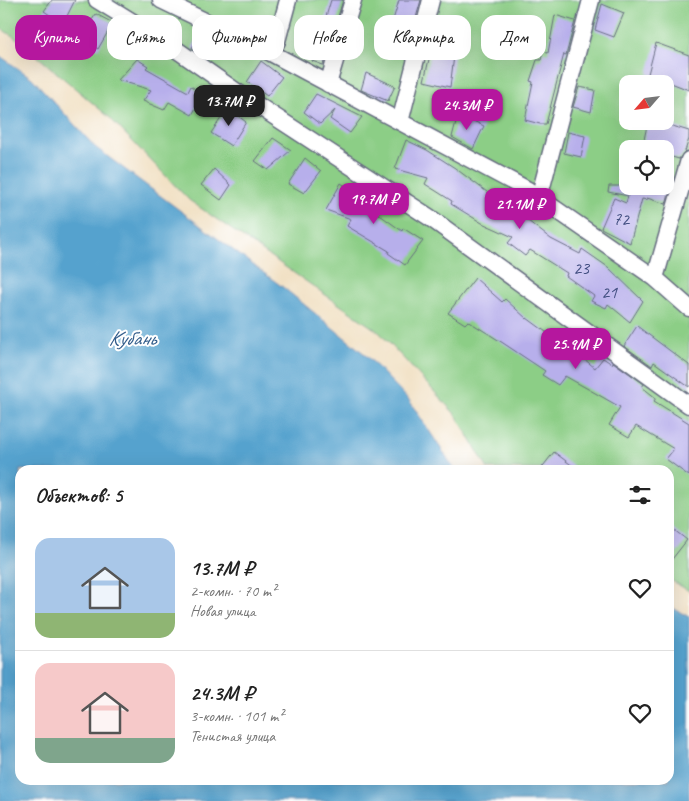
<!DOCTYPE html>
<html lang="ru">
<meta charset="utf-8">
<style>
:root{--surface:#fff;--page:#f2f2f2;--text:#222;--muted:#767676;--line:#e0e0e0;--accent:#b5179e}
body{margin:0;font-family:Caveat,sans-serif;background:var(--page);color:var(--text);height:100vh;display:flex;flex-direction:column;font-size:19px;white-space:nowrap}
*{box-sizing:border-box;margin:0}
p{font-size:16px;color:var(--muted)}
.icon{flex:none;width:28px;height:28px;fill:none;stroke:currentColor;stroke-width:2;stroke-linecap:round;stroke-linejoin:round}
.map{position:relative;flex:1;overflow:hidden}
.side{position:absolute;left:15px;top:465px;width:659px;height:320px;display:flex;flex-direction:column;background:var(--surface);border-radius:15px;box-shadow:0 5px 20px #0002}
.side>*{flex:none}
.top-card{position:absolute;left:15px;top:15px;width:660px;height:45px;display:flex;gap:10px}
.needle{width:32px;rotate:242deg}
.controls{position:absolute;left:619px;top:75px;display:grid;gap:10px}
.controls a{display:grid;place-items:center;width:55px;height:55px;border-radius:10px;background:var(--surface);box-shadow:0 5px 20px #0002;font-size:25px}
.price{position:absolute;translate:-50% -42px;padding:0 11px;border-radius:10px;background:var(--accent);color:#fff;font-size:16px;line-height:32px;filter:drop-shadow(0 1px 2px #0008)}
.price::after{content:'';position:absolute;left:50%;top:30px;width:15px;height:11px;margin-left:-8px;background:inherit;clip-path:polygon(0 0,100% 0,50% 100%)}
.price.active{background:#222;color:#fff}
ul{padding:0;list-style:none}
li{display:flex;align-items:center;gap:15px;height:125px;padding:0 20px}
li+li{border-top:1px solid var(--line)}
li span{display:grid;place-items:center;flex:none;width:140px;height:100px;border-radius:15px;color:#555}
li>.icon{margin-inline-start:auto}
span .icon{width:60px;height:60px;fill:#fffc;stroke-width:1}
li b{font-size:21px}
h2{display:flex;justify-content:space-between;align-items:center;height:60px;padding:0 20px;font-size:21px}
.pill{padding:0 18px;border-radius:15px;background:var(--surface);box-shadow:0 5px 20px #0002;font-size:18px;line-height:45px}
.pill.active{background:var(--accent);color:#fff}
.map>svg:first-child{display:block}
.green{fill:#8cce86;stroke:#547e72;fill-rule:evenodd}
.water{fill:#55a2ce;stroke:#386896}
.building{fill:#b7afeb}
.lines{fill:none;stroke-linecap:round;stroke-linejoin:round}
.street-casing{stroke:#666c80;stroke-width:19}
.street{stroke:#fff;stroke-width:16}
.labels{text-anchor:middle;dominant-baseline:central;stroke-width:4;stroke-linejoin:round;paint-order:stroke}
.number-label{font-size:18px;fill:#424f81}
.water-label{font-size:21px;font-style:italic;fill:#325d8b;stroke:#fff}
</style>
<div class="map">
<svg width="689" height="801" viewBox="0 0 689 801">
<rect width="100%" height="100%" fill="#fff"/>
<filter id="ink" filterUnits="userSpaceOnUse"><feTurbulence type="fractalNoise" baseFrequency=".02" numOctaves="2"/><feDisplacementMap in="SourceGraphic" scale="10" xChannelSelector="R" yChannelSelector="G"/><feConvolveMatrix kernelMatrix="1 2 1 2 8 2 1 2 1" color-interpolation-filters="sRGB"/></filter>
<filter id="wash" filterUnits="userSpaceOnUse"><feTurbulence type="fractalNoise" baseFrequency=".0096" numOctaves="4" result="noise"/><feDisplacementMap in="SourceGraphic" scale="20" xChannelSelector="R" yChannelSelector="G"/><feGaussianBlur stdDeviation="1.12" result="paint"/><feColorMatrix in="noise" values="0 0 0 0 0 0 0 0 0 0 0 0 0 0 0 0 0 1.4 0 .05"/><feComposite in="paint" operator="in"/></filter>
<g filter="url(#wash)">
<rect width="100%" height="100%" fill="#f0debf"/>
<path class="green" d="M0,0H689V591L669,579V470L488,469L456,415L379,332L189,200L109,117L16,38L0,28ZM628,84H665V121H628ZM628,149H665V186H628Z"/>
<path class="water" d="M0,56L32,78L95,147L284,288L366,355L409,400L455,470H20V780H669V606L689,617V801H0Z"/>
<g id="blocks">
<path class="building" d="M52,0H75L63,24L44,11Z
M331,0H343L333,33L322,30Z
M399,0H421L406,53L385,47Z
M602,4L624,13L614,37L595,30Z
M96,14L113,23L98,49L80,37Z
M555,15L575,21L566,55L564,54L546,124H540L525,120L533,82L530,81L537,60H541L543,52L548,53Z
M506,27L519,31L516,46L502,42Z
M202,31L225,42L210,59L192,48Z
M318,42L329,46L323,65L312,61Z
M656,43L689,55V90L648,74Z
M432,46L454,56L450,87L424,81Z
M137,59L148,66L146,68L188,92L191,86L203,95L192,115L169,102L164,110L143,101L151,90L118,80Z
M261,61L282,77L267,96L247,82Z
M366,73L395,86L388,101L361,90Z
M579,87L595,90L591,112L573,107Z
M316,94L362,117L350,133L330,119L335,110L320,124L304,112Z
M228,108L246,122L231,146L211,133Z
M458,114L484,126L473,149L452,137Z
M648,121H656L689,131V139L685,151L679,159L665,155V149H642Z
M568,132L585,136L581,157L564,153Z
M273,138L291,150L268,170L255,161Z
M406,140L427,150L455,168L499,201L500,199L551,239L580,254L582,249L608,267L643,301L630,322L608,304L606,308L591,301L594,296L566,276L567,273L530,250L525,256L508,243L513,237L482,223L451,204L452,201L425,184L428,178L395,169Z
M305,158L321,171L304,193L288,184Z
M214,169L231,185L221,200L201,185Z
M341,183L357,194L355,197L402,231L403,228L423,241L405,265L388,253L389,251L347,226L351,219L326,210Z
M609,186H659L670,190L666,204L647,198V200L642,199L630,243L601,228L614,198L626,203L628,196L608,192Z
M475,278L502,302L505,299L527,319V318L565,346L566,344L595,368L603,358L612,364L613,362L644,384L642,387L656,398L654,401L689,423V476L666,459L674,449L636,426L629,437L609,425L620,407L565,376L558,385L542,375L545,371L503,343L468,321L465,324L448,313Z
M637,326L689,365V387L654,362L652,366L624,346Z
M554,452L578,470H540Z
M669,526L687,540L669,563Z"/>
</g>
</g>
<g filter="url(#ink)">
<use href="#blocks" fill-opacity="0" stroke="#666c80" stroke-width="1"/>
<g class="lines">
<defs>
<path id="street" d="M97,0L167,43L237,92L429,217L689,405
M161,0L271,53L528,190L655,278L689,308
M271,53L277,41L288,0
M328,84L353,0
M400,122L431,0
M539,198L591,0
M655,278L689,160"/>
</defs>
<use href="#street" class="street-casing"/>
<use href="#street" class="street"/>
</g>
</g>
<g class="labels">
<g class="number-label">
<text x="621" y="219">72</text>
<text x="581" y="268">23</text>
<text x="609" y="292">21</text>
</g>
<g class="water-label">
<text x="132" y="338">Кубань</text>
</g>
</g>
</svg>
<div class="controls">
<a><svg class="needle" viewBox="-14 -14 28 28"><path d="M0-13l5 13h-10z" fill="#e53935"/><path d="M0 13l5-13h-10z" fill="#767676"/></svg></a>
<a><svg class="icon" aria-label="locate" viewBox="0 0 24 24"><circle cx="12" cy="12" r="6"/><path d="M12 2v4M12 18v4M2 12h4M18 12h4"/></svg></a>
</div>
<b class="price active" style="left:229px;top:127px">13.7M ₽</b>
<b class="price" style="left:467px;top:131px">24.3M ₽</b>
<b class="price" style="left:374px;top:225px">19.7M ₽</b>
<b class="price" style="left:520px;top:230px">21.1M ₽</b>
<b class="price" style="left:576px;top:370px">25.9M ₽</b>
<div class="top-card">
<a class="pill active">Купить</a>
<a class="pill">Снять</a>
<a class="pill">Фильтры</a>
<a class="pill">Новое</a>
<a class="pill">Квартира</a>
<a class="pill">Дом</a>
</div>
<section class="side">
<h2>Объектов: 5<svg class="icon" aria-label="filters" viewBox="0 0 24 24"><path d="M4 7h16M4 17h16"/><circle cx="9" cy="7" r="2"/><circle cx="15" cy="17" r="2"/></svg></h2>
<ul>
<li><span style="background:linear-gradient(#a9c7e8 75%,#8fb573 0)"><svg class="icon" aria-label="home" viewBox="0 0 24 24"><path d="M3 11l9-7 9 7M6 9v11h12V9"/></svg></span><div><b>13.7M ₽</b><p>2-комн. · 70 m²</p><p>Новая улица</p></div><svg class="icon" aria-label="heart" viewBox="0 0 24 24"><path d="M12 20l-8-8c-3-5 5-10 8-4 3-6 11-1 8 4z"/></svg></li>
<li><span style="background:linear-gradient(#f6c9c9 75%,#7fa58c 0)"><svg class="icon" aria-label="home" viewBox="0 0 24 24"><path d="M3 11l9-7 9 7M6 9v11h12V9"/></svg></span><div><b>24.3M ₽</b><p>3-комн. · 101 m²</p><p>Тенистая улица</p></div><svg class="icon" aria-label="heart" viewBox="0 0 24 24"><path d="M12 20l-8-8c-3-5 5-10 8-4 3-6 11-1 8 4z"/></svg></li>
</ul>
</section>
</div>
